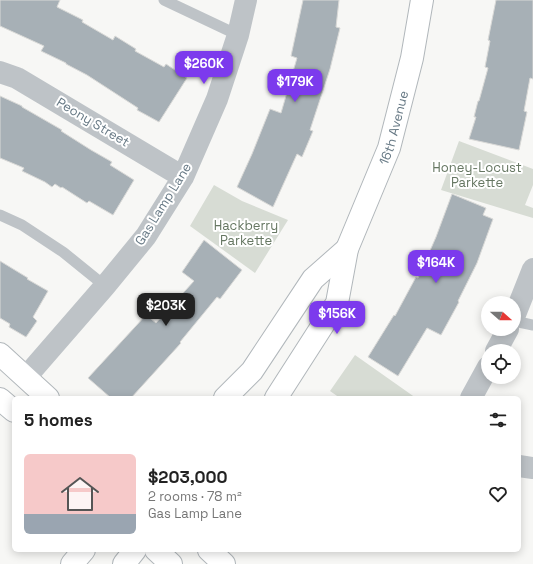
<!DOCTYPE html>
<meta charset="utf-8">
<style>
:root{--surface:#fff;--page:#f6f6f6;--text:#222;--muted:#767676;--accent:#7c3aed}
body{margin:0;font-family:"Space Grotesk",sans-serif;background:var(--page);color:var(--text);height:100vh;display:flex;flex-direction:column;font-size:15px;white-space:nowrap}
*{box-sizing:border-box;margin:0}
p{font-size:13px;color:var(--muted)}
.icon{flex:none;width:22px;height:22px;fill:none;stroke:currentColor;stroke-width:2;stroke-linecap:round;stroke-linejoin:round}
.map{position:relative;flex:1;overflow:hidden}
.side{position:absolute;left:12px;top:396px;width:509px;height:156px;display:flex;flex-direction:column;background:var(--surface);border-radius:6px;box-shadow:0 2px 10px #0003}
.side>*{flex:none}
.needle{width:26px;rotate:111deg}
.fabs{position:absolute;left:481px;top:296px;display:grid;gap:8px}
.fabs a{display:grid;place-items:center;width:40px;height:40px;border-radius:50%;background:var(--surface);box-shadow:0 2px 10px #0003;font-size:20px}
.price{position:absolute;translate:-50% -34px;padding:0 9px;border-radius:8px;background:var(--accent);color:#fff;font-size:13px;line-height:26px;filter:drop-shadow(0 1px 2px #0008)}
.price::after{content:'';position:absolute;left:50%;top:24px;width:12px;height:9px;margin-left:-6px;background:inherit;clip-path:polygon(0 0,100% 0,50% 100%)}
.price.on{background:#222;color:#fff}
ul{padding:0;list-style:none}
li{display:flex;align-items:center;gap:12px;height:100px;padding:0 12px}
li span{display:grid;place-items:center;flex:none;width:112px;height:80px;border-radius:6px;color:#555}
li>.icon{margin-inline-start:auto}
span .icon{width:48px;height:48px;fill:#fffc;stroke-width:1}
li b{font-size:17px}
h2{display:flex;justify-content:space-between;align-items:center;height:48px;padding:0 12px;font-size:17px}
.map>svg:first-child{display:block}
.green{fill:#d7dcd4}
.building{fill:#a7b0b6;stroke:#d9d9d7}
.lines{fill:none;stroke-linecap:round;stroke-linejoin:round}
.secondary-casing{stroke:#b1b7bb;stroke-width:24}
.lane{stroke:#bec3c7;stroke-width:11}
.street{stroke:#bec3c7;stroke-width:22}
.secondary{stroke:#fff;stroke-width:22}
.labels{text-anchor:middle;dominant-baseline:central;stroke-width:4;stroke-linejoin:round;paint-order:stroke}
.street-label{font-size:13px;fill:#677985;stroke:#fff}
.park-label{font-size:13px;fill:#667762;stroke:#fff}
</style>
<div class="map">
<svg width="533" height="564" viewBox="0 0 533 564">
<rect width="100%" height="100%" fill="#f7f7f5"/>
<path class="green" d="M459,141L533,169V185L525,205L533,208V218L441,190Z
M214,185L242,201L288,220L255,273L190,226Z
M355,355L416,398H340L330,391Z"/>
<path class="building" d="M0,0H60L57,7L83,20L82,22L113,40L115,36L136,49L135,51L164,67L166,64L187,78L159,122L137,110L138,108L87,75L66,64V63L41,51L44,46L0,26Z
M303,0H339L336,27L340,28L330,69L310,130L313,131L302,157L297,154L273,207L237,187L252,154L270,109L281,113L297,58L291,56Z
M496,0H533V79L530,78L524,111L527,112L519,150L469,139L476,117H474L478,101H479L488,68L485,67L490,41L488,40Z
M0,96L22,106V107L62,130L61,131L91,150L112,162L110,165L134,180L113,215L89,201L87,203L62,187L61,188L55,184L52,187L45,182L22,171L24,168L0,158Z
M452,194L486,208L483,215L493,219L477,263L458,301L459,302L441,335L427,328L398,376L368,357L394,315L395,316L416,277L418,278L436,237Z
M204,240L242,270L220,299L217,297L180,342L181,343L131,398H111L88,378L146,315L156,323L194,281L182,272Z
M0,261L28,278L27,279L48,291L33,317L37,321L26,337L9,327L10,324L0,318Z"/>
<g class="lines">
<defs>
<g id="secondary">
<path d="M0,354L48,398"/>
<path d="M225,398L252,371L313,279L347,249"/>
<path id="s1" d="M276,398L337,303L347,249L389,148L412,58L422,0"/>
<path d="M0,399L14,411"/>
<path d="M156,550L171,564"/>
<path d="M209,550L224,564"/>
<path d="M72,564L84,550"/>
<path d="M124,564L135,550"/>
</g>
</defs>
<use href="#secondary" class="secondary-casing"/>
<path class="lane" d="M164,0L238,35
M0,215L22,225L63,252L105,286
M514,321L533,325"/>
<path class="street" d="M0,72L17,78L183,177
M514,317L533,269
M496,351L508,329
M26,377L105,286L146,236L183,177L217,99L238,35L246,0
M471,398L488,367
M519,466L533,468"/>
<use href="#secondary" class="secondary"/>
</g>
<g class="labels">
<g class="street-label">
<text transform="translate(93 122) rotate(31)">Peony Street</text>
<text stroke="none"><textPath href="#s1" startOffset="298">16th Avenue</textPath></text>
<text transform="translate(163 204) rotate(-58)">Gas Lamp Lane</text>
</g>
<g class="park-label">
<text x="477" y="167">Honey-Locust<tspan x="477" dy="15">Parkette</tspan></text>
<text x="246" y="225">Hackberry<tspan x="246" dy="15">Parkette</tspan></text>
</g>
</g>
</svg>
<div class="fabs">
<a><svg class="needle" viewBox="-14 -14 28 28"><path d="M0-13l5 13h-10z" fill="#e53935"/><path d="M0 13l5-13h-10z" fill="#767676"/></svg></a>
<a><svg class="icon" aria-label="locate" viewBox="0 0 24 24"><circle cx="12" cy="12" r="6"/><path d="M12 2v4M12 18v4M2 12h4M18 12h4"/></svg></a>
</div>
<b class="price" style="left:204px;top:85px">$260K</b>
<b class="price" style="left:295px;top:103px">$179K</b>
<b class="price" style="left:436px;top:284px">$164K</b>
<b class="price on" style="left:166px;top:327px">$203K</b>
<b class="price" style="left:337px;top:335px">$156K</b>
<section class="side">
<h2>5 homes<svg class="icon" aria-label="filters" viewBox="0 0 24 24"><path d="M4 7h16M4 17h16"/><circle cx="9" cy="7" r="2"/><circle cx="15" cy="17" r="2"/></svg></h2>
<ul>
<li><span style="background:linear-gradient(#f6c9c9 75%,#9aa5b1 0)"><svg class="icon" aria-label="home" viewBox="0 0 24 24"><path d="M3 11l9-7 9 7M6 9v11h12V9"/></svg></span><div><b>$203,000</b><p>2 rooms · 78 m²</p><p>Gas Lamp Lane</p></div><svg class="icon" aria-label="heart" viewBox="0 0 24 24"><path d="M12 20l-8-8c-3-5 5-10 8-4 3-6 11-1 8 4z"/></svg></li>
</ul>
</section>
</div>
